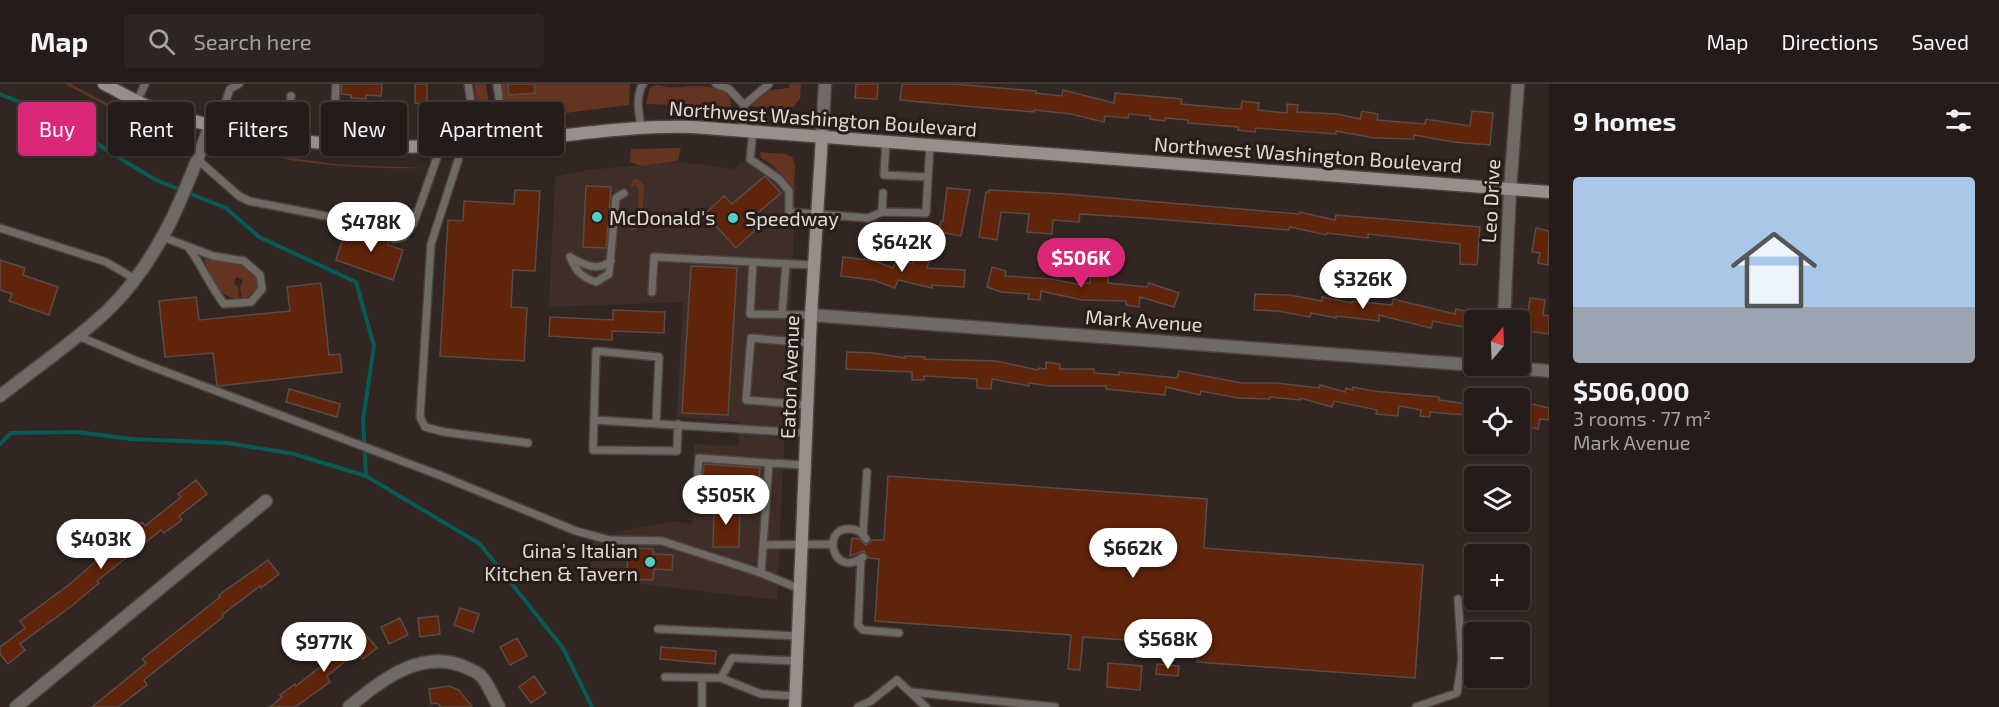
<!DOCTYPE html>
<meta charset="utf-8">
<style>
:root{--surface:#251c1a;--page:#2d2523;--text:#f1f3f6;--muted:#a3a1a2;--line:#423a39;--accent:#db2777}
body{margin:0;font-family:"Exo 2",sans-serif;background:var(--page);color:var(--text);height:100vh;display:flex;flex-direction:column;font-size:22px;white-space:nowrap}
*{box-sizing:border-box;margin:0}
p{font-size:20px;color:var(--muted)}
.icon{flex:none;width:33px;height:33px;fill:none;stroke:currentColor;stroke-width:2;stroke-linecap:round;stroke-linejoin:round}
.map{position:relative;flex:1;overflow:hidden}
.drawer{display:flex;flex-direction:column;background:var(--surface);width:450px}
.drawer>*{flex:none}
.top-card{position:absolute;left:18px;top:18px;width:570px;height:54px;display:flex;gap:12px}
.needle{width:39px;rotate:19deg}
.controls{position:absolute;left:1464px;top:226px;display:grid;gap:12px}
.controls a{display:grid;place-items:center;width:66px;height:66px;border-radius:6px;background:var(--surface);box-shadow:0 2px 4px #0004,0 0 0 2px var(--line);font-size:30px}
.price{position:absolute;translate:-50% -51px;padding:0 14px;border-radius:21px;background:#fff;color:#222;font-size:20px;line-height:39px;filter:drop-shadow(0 2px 3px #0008)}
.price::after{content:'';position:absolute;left:50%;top:36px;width:18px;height:14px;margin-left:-9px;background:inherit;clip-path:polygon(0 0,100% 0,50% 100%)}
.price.current{background:var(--accent);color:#fff}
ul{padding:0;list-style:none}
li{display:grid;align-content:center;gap:12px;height:318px;padding:0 24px}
li span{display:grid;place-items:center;height:186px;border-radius:6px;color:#555}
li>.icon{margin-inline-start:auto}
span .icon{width:108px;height:108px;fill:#fffc;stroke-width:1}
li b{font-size:26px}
h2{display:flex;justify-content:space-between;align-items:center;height:72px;padding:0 24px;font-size:26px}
.pill{padding:0 21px;border-radius:6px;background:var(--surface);box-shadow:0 2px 4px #0004,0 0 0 2px var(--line);font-size:21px;line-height:54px}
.pill.current{background:var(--accent);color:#fff}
header{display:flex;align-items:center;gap:36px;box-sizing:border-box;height:84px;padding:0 30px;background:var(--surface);border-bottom:2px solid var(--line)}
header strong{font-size:28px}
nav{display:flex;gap:33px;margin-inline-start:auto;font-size:21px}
.search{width:420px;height:54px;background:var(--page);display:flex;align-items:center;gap:15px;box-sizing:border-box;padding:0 21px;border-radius:6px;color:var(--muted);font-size:22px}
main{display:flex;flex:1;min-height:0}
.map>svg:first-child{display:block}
.built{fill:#3e2e27}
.green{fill:#653421}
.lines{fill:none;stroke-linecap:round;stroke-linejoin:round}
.stream{stroke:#065b57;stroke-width:4}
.building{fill:#60240a;stroke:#594c48;stroke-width:1.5}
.service-casing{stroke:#4d433f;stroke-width:10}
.minor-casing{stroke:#4d433f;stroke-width:15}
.tertiary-casing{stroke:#4d433f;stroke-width:15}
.secondary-casing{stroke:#4d433f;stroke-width:15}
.service{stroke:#706a67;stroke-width:7}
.minor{stroke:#706a67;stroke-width:12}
.tertiary{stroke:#706a67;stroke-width:12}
.secondary{stroke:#988e8b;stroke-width:12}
.poi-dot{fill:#54cdc7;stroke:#271c18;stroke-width:2}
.labels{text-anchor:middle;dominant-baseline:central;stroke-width:6;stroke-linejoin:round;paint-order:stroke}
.street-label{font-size:20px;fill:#e0d9d6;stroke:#271c18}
.poi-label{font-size:20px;fill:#e0d9d6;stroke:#271c18;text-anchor:start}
</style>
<header>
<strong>Map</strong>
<div class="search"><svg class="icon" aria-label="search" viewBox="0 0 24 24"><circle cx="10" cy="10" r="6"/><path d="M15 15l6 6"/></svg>Search here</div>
<nav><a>Map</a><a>Directions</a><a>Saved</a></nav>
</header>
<main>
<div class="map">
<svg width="1549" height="623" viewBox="0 0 1549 623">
<rect width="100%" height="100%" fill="#312622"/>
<path class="built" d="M740,77L774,81L796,102L777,516L590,494L594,446L610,449L674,437L692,441L694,360L738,362L739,338L677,333L683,218L549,223L555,93L586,86L681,78L735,85Z"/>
<path class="green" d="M65,0H71L105,18L182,51L105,21Z
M474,0H486L491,35L487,36L478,25Z
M497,0H508L509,11L534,9V0H630L629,21L502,37Z
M790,0H801L800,15L790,26L750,22V17L768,3L770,6L789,4Z
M657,1C664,2 674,4 681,3C697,1 734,0 731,23L646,20L650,3Z
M229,62L266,70L342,81L427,84C383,85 340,83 296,77C274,74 239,61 218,66V64Z
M681,64L678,77L641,82L630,78L631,65Z
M760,68L785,70L792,73L795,80L794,104L773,81L761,74Z
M633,95H638L644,101L642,142L632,147L626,141L637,134L639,105L636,101L630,103Z
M210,174L246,183L259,196C257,208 253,212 242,215L240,203L243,196L236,193L234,200L238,203L239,215C217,213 212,195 204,176Z"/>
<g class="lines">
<path class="stream" d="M0,10L61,35L114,71L156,96L226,124L259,153L356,198L374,262L363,336L366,392
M0,360L11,349L77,348L132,355L228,359L294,370L366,392L480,460L563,564L592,623"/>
</g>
<path class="building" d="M342,0H382L381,12L366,11V15L351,14V11L341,10Z
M415,0H427V20L415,19Z
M508,0H534L535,9L509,11Z
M856,0H878L877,15L855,14Z
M902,0H954L1036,7V9L1062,12L1063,6L1114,19L1115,9L1182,15L1181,20L1225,24L1241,25L1242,17L1259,19L1258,26L1287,29V20L1298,21L1297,28L1337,30L1360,35L1362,27L1378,30L1377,36L1425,40L1426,35L1470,42L1472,27L1493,29L1490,61L1453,58L1414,51V55L1374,54L1336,47V50L1256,44L1255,48L1238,46V43L1188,39V36L1166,34L1165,37L1150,35V32L1129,30L1128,34L1105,32L1104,38L1071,30L1034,26V28L987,24L900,16Z
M765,92L781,109L747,138L755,146L736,164L705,130L724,112L732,120Z
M586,102L611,103L606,164L583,163Z
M947,104L970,106L961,152L939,148L941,137H943Z
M515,106L540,107L535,187L513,186L511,223L527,224L524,277L440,272L448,136L463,137L464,117L514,120Z
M989,106L1065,110L1299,130L1300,128L1335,136L1336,131L1480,143L1477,181L1460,180V160L1368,150V154L1327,149L1326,151L1290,143L1289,146L1144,134L1080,130L1079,138L1053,136L1052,150L1027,148L1029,130L1001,128L997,156L979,153L986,108H989Z
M372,141L393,148L389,153L388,161L403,166L393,196L336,176L346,145L372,153L377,146Z
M1536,144L1549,147L1548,181L1538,179L1540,169L1532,168Z
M843,173L875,177L893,184L897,174L913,180L914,174L929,177L927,184L965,186L964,203L932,201V204L898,196L895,204L873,196L841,192Z
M0,176L25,184L23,191L58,203L49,231L9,217L12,210L0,206Z
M691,182L737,184L728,331L682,329Z
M992,183L1006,187L1005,192L1051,195L1081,201V199H1090V191L1108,192V199L1147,203L1149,199L1179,209L1174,223L1140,213L1139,223L1126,221V217L1082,216L1041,207L1040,216L1028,215L1029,210L1001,208L987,203Z
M321,199L329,271L340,270L342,288L219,302L217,301L213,269L165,273L159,217L196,213L199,236L290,227L287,203Z
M1255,210L1290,211L1322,217V213L1352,219V217L1392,221L1393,215L1455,230L1456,225L1474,229V245L1433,237L1431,244L1379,231V237L1336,232V234L1311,229L1310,233L1277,227L1254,226Z
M1530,214L1545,216L1543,231L1549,232V250L1526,247Z
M613,226L665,228L664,249L612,247V256L549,252L550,233L613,236Z
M847,268L873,269L905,274V272L925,273L924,275L996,277L1038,286L1039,284L1046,285V278L1060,280V285H1094V289L1119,291V288L1177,294L1179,287L1242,299H1277L1319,304L1320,301L1345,308L1346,304L1352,306L1353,303L1373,307L1439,313V316L1467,320L1465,331L1430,328V333L1420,332L1421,326L1399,322L1398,332L1376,330L1377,326L1334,317L1332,323L1300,314V316L1270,313V315L1238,314L1201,307L1200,311L1166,303L1165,311L1106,305V302H1050L1029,299V302L992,295L991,305L977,304V295L924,292V296H912V288L846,285Z
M289,305L340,320L337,333L286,318Z
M1520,317L1549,324V336L1540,335L1538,345L1520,341Z
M704,380L760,384L759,396L703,394Z
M888,392L1207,415L1204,464L1423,481L1415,594L1197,578L1198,561L1083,553L1080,586L1068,585L1071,551L875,537L879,475L869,474L864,467L850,472L852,454L859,455L866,461L872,456H884Z
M196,396L207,410L179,432L182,436L164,449L161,446L97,497L99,499L73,521L20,560L25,566L8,580L0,570V563L25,544L20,537L70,500L124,452L142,438L145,442L181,413L178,410Z
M714,421L740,422L739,463H713Z
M628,464L653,465V470L673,471L672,486L654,485L653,496L627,495Z
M268,476L279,490L261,504L260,502L222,531L223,533L144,596L147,601L118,623H92L146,579L142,575L220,513L219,511Z
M460,524L479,530L473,548L454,541Z
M438,532L440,550L420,553L418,534Z
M400,534L408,551L389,560L381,543Z
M365,550L377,564L363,575L357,568L327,592L330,598L295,623H270L282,613L280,611L295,600L296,602L326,578L322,573L336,562L342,568Z
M517,554L527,572L510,581L500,563Z
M661,563L716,567L715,580L660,575Z
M1108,579L1142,582L1140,606L1107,603Z
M1157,580L1179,582L1178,592L1156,590Z
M534,592L546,609L531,619L519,603Z
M449,602L459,606L472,623H441L437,619L431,620L429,605Z"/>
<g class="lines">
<defs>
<path id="service" d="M468,0L478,60
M497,0L505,57
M716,0L729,5L744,21
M137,17L145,0
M217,43L230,5L239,0
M641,43C639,29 635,13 643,0
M743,46L744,21L769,0
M753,47L750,75L779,95L789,107V128L868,134L882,128L926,129L930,60
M285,56L291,12
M886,57L884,91L928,93
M463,61L431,160L420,333L425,343L444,348L528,359
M333,62L336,0
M198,76L239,112L249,117L326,132L371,147
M882,128L883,109
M0,144L106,178L135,195
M163,153L213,172L244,177L260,191L262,205L251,218L224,220C210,202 202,181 188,163
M394,155L404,153L413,140L421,119L441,62
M570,173C576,187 581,193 596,198L609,190L616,114L624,109
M570,173C584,181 597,188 611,177
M652,208L654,173L753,178
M782,230L786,180
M811,231L750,230L753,178L814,181
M76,251L137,277L439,391L576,447L609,456L662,457L761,489L800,505
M807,321L746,316L751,254L809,259
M594,336L806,349
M656,340L659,273L596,267L593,366L677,367L678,340
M767,405L697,401L699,374L769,379
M863,450L867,388
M763,461L833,460
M863,473C833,496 820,443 850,445C858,445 862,449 866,455
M861,475L858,541L863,546L899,549
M761,489L769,379L805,381
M658,545L798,552
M665,593L721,594L732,574L797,577
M721,594L761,610L795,612
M911,608L1055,623
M702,623V594
M858,623L871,617L897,596L926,623
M1416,623L1457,609L1462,575L1458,515"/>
<path id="minor" d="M811,231L1474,281
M1504,237L1510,105L1518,0
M1494,282L1549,287
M0,312C35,284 74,258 107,227C160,176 185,109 210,42
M16,623L266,417
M349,623C381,596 423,563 467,584C471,586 477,588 480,591C488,598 493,614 499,623"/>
<path id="tertiary" d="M822,52L825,0"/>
<path id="secondary" d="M104,0C118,7 131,15 145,21C175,34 209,41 241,47C320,63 396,66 476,60C549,55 620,41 693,43L1549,108
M795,623L811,231L822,52"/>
</defs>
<use href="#service" class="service-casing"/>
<use href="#minor" class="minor-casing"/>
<use href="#tertiary" class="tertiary-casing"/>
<use href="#secondary" class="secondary-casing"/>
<use href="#service" class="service"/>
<use href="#minor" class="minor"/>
<use href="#tertiary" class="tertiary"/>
<use href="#secondary" class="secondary"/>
</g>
<g class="poi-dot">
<circle cx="597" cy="133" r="6"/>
<circle cx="733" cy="134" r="6"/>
<circle cx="650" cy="478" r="6"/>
</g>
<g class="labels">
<g class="street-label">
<text transform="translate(823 34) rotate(4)">Northwest Washington Boulevard</text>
<text transform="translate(1308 70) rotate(4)">Northwest Washington Boulevard</text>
<text transform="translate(1490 117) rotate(-87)">Leo Drive</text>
<text transform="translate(1144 236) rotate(4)">Mark Avenue</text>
<text transform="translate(789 293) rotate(-88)">Eaton Avenue</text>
</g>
<g class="poi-label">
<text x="609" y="133">McDonald's</text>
<text x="745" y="134">Speedway</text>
<text x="638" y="466" text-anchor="end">Gina's Italian<tspan x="638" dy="23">Kitchen &amp; Tavern</tspan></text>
</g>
</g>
</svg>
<div class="controls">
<a><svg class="needle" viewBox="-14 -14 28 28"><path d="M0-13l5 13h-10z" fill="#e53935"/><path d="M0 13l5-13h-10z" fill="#a3a1a2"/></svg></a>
<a><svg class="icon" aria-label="locate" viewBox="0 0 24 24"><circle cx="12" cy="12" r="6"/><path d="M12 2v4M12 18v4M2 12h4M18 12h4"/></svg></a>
<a><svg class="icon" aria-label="layers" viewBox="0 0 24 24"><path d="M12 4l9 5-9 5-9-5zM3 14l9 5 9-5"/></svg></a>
<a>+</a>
<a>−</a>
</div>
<b class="price" style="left:371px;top:169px">$478K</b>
<b class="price" style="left:902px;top:189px">$642K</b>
<b class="price current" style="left:1081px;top:205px">$506K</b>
<b class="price" style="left:1363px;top:226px">$326K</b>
<b class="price" style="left:726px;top:442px">$505K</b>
<b class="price" style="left:101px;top:486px">$403K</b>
<b class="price" style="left:1133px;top:495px">$662K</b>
<b class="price" style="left:1168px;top:586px">$568K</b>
<b class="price" style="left:324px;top:589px">$977K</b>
<div class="top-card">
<a class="pill current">Buy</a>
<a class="pill">Rent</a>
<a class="pill">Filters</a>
<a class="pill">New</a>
<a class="pill">Apartment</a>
</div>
</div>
<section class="drawer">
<h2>9 homes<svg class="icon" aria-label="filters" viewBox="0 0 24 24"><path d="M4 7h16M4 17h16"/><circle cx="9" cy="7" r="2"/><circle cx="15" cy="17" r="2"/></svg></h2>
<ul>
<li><span style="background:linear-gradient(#a9c7e8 70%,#9aa5b1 0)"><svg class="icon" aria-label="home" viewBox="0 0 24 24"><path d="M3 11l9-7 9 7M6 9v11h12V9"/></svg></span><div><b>$506,000</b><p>3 rooms · 77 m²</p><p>Mark Avenue</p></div></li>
</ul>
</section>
</main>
